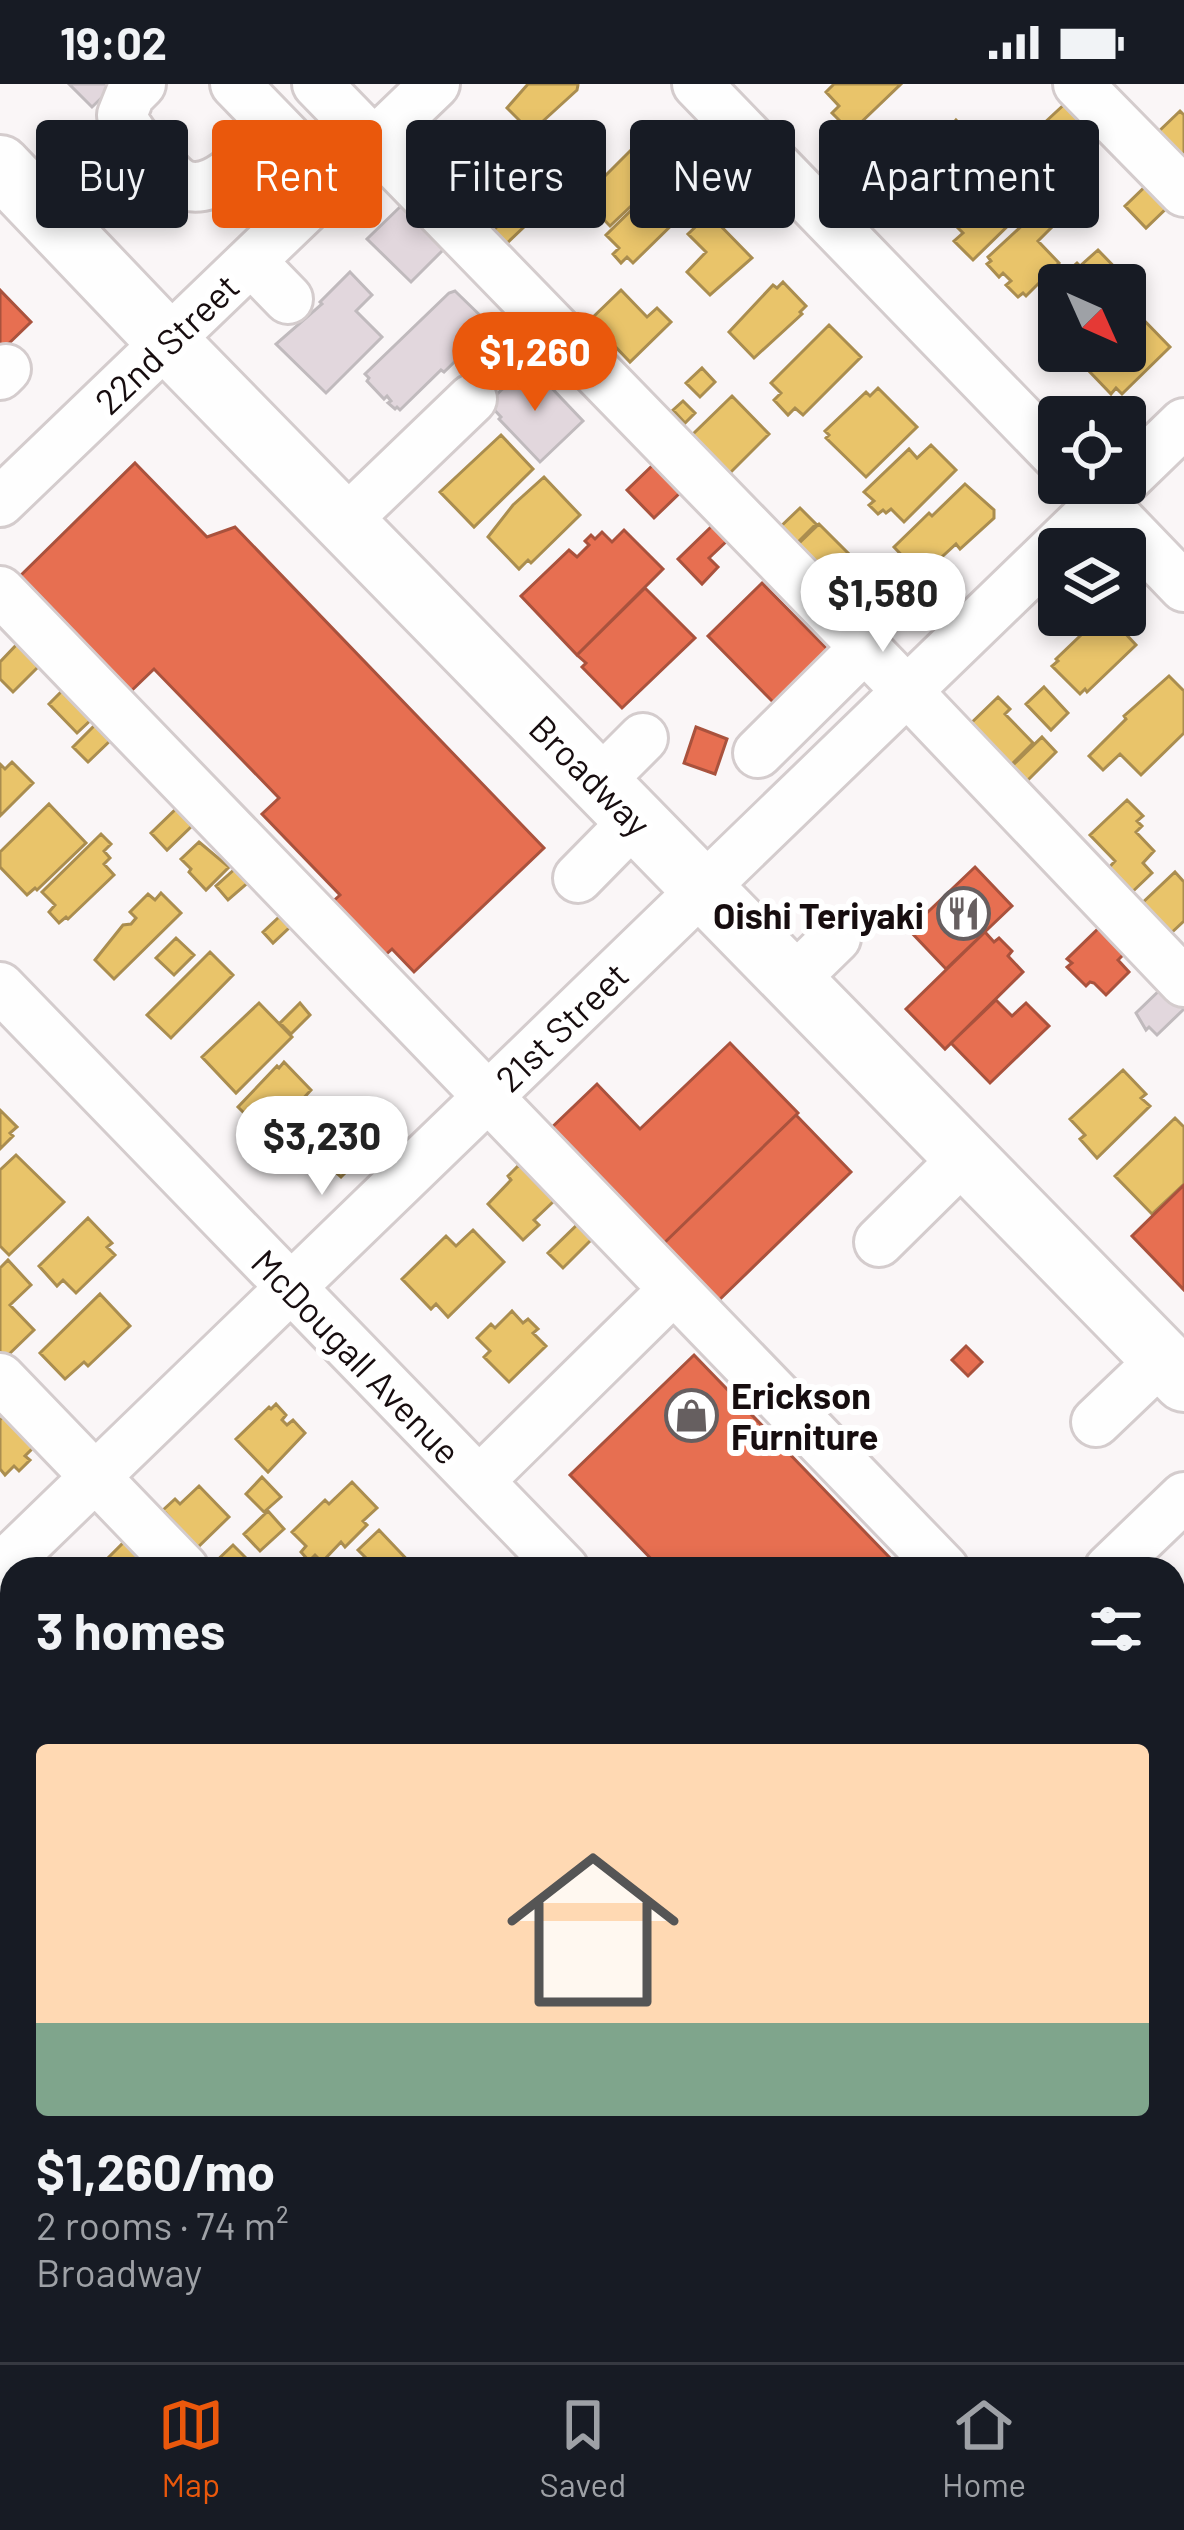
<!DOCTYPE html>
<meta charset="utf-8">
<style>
:root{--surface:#171b24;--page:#242831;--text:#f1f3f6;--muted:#9ea1a6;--line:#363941;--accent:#ea580c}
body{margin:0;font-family:Barlow,sans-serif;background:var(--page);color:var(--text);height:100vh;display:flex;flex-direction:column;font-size:45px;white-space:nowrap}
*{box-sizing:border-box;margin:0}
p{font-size:39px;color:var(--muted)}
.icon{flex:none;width:66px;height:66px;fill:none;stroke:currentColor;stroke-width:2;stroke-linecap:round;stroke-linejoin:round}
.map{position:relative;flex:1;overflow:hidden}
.sheet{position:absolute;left:0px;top:1473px;width:1185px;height:807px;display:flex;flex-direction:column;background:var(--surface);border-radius:36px 36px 0 0;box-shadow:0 6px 18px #0003}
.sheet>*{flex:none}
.guide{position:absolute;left:36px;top:36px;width:1113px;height:108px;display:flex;gap:24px}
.needle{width:78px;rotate:135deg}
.fabs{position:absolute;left:1038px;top:180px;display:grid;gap:24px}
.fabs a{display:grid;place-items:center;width:108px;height:108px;border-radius:12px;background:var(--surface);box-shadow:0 6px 18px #0003;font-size:60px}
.price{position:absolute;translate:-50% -102px;padding:0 27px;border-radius:42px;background:#fff;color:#222;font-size:39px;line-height:78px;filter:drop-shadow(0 3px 6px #0008)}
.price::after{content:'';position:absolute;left:50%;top:72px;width:36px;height:27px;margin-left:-18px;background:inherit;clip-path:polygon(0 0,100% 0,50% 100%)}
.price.on{background:var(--accent);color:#fff}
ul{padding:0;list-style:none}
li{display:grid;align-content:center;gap:24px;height:636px;padding:0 36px}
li+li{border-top:3px solid var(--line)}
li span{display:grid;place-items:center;height:372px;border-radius:12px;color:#555}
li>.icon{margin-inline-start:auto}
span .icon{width:216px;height:216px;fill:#fffc;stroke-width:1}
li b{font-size:51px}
h2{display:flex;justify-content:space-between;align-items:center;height:144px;padding:0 36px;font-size:51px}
.tag{padding:0 42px;border-radius:12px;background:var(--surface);box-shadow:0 6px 18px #0003;font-size:42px;line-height:108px}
.tag.on{background:var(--accent);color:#fff}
.status{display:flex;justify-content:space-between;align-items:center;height:84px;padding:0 60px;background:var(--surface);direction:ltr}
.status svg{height:33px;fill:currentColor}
.menu{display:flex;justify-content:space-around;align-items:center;height:168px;border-top:3px solid var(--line);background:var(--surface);font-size:33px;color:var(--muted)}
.menu a{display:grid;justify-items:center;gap:6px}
.menu .on{color:var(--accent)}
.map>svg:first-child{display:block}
.homes{fill:#e9c46a;stroke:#aa8d4f;stroke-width:3}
.shops{fill:#e76f51;stroke:#a9523d;stroke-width:3}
.building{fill:#e2d7dd;stroke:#c0babd;stroke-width:3}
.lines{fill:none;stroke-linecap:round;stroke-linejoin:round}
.minor-casing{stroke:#d4cccd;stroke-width:54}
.major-casing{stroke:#d4cccd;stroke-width:66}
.minor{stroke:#fefefe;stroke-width:48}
.major{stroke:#fefefe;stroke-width:60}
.labels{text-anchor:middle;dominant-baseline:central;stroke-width:12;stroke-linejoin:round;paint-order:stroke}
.street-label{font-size:36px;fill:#170d0f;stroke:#fff}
.poi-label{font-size:36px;font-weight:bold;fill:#170d0f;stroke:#fff;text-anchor:end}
</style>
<div class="status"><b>19:02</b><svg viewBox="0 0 49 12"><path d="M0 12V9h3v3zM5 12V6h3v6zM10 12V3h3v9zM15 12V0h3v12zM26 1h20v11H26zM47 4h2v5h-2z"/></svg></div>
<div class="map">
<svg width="1184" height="2278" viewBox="0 0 1184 2278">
<rect width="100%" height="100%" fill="#faf6f7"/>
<path class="homes" d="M528,0H577L578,1L577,6L531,48L507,24Z
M834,0H901L851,48L832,29L839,22L826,8Z
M1070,15L1096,42L1068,70L1041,42Z
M1180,27L1184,31V80L1156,50Z
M956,36L983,63L942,104L927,88L920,95L906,81L947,41L950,43Z
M641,56L670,85L610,142L583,114Z
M483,78L511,107L482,135L454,106Z
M998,87L1030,120L973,176L954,157L963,149L949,135Z
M1152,96L1173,118L1146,144L1125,122Z
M654,104L666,117L673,110L688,125L633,179L627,173L621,179L613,170L619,164L606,151Z
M1040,125L1055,140L1038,157L1059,179L1026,212L1023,209L1018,213L1006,201L1011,197L1003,189L999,193L987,180L991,177L988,173Z
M511,128L525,142L504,162L491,149Z
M709,130L752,174L710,211L687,188L706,168L688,150Z
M1098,166L1128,197L1124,201H1060L1057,197L1077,179L1080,182Z
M783,198L806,222L800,228L802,230L754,274L729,248L773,201L777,204Z
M1059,202V240L1052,232L1056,228L1044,216Z
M621,206L647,233L657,224L671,238L630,278L590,236Z
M1136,228L1170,263L1122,310L1116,304L1111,310L1088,286L1093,281L1088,275L1096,267H1125V239Z
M829,241L861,273L803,331L795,324L788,331L774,316L781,309L771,299Z
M702,284L715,298L700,313L686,299Z
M878,304L917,343L866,393L826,354L829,351L825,347L866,308L870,312Z
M732,312L769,350L730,389L692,351Z
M683,317L695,329L685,339L673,326Z
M501,351L533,385L474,443L440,408Z
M931,361L956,386L904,438L891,425L886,429L883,426L878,430L869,421L874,417L864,408L909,365L917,374Z
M544,393L580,431L531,479L528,476L519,485L488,453L513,421Z
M965,400L994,426V434L960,465L956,460L932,482L928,478L924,486L915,485L913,479L911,481L894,463L929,429L932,432Z
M800,424L816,440L792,464L776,447Z
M819,440L848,469L821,496L792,466Z
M859,508L890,539L877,553L846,521Z
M1102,531H1108L1136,561L1087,608L1085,605L1080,610L1052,582L1058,577L1056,575Z
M21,556L43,578L13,608L0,595V578Z
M1169,592L1184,607V649L1141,691L1120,670L1103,686L1089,672L1126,635L1124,632Z
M1044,603L1068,629L1051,646L1026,620Z
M65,604L93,634L77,649L49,620Z
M998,613L1010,625L1005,630L1033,659L1006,686L965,645Z
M98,638L113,654L88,678L73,663Z
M1042,653L1056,668L1024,700L1009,685Z
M12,678L33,699L0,732V680L5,685Z
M1127,716L1143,732L1137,737L1142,742L1136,748L1154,767L1143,779L1152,789L1128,812L1105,788L1115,777L1090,751Z
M49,720L86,759L37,806L35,804L27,811L0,783V768Z
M177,724L193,741L167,766L151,749Z
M101,750L111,760L104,767L110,774L104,780L114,791L68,835L66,833L59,839L49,828L55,821L42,808Z
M199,758L229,783L206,806L189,788L191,785L181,775Z
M237,783L250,797L228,816L216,802Z
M1175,788L1184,798V837L1168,852L1139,822Z
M161,809L181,829L114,895L95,876L123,841L131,840L136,834L130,828L148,810L155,816Z
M279,833L290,843L273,859L263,848Z
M176,854L194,871L174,891L156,874Z
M210,868L233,891L171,954L147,931Z
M259,919L292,953L236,1009L202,973Z
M300,919L310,931L291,950L280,939Z
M284,978L311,1006L276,1044L274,1041L265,1050L238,1023L277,982L279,984Z
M1123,986L1146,1010L1141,1014L1150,1022L1097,1074L1080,1055L1085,1051L1070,1035Z
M328,1015L353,1042L351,1044L358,1051L319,1089L290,1059L317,1032L314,1029Z
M0,1026L17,1043L10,1049L13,1052L0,1065Z
M1175,1034L1184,1043V1100L1152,1130L1115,1092Z
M352,1059L364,1070L341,1093L329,1082Z
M16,1071L64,1118L9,1171L0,1162V1086Z
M519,1081L554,1117L534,1136L539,1141L523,1156L488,1120L511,1096L508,1092Z
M88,1134L112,1159L107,1163L115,1171L76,1209L63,1196L57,1202L39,1182Z
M581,1137L595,1152L563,1184L548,1169Z
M473,1146L504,1178L448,1233L436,1220L431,1225L402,1195L446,1152L456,1162Z
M8,1176L31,1201L10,1221L34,1246L4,1275L0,1271V1184Z
M100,1210L130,1242L88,1282L84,1278L65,1295L40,1269Z
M512,1227L523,1239L528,1235L538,1245L533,1249L546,1262L509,1298L484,1273L490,1267L477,1254L491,1240L495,1244Z
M276,1320L286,1331L282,1336L287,1341L293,1336L305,1349L268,1388L236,1355L269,1323L271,1325Z
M5,1331L35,1362L25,1372L30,1376L19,1387L14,1382L5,1391L0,1385V1336Z
M262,1393L281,1413L264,1428L246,1410Z
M352,1398L377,1424L363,1437L367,1441L345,1463L341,1458L322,1478L315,1471L309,1477L301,1468L306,1462L292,1448L325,1416L329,1420Z
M199,1402L229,1433L197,1464L163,1426L175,1415L180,1420Z
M268,1427L284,1445L260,1467L244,1450Z
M379,1446L416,1485H360L369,1477L358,1466Z
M124,1458L150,1485H97Z
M233,1461L257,1485H208Z
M3,1820L12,1830V1877L0,1888V1823Z
M12,1917V2008L9,2011L0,2001V1959L4,1955L0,1951V1928Z
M1184,1940V1993L1183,1994L1173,1984L1177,1976L1173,1972V1950Z
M12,2257V2268H37L31,2273L36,2278H0V2268Z
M116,2268H147L157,2278H126Z
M673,2268H733L723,2278H673L677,2272Z
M772,2268H788L798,2278H759Z
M856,2268H908L918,2278H843Z
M1107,2268H1171L1161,2278H1117Z"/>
<path class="shops" d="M126,49L162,93L140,115L116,90L112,94L97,78Z
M0,206L31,238L0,268Z
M658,376L685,404L654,434L627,406Z
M135,379L207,453L235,443L544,764L414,888L392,865L381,875L329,821L340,811L262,730L279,714L154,585L126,612L14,498Z
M715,439L730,454L709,474L718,483L702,500L678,475Z
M624,446L663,485L577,571L521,512L569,466L577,473L589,461L585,457L591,451L595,455L602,448L612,458Z
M762,499L832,570L778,623L708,552Z
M645,504L695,554L622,624L582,583L586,579L577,571Z
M696,643L727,655L715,690L684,679Z
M975,783L1012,822L946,885L909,846Z
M1102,841L1127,867L1118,876L1129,888L1106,911L1094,899L1090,898L1086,902L1067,883L1072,879L1067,875Z
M985,848L994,858L999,854L1012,867L1008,872L1023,888L945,965L906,925Z
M996,916L1012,932L1026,919L1049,942L990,999L951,959Z
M730,959L798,1029L659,1164L547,1048L597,1000L640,1045Z
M796,1031L851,1088L714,1221L659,1164Z
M1184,1101V1206L1132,1152Z
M966,1262L982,1278L968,1292L952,1276Z
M694,1271L890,1474L878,1485H661L570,1391Z
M1184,1523V1575L1173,1564V1533Z"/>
<path class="building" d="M69,0H116L92,23Z
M403,120L446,163L411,198L367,155Z
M350,188L372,211L356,227L382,253L326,309L276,260L322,220L320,218Z
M455,207L488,239L478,251L480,253L444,288L441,286L400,326L397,323L395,325L388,319L391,317L387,312L384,315L367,297L369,294L365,290L449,209Z
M523,285L536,300L542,294L583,337L540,378L499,335L501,333L488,319Z
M1164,902L1184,925L1157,951L1149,943L1146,946L1136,929Z"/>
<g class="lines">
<defs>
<path id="minor" d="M141,0L130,11L122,31C128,50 142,61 156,75C164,84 173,97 184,101C219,113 254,64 276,43
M235,0L333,101
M317,0L907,607L1184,898
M697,0L1059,374
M1078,0L1184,108
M251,177L288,215
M0,291L6,285
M1125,396L1184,339
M1084,399L1184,503
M0,418L435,0
M344,438L472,315
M0,507L944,1485
M758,669L864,564
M598,699L643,654
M578,794L635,736
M793,896L836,854
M0,903L564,1485
M879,1158L965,1073
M0,1294L184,1485
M1096,1338L1162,1275
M479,1397L673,1206
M0,1485L1122,399
M1109,1485L1184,1413
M0,1695L12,1707
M1173,1721L1184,1732
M0,2088L12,2101
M1173,2113L1184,2125
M174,2268L184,2278
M555,2268L564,2278
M940,2268L950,2278
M283,2278L293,2268"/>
<path id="major" d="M0,82L167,257L1184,1297"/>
</defs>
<use href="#minor" class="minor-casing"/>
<use href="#major" class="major-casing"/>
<use href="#minor" class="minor"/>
<use href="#major" class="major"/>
</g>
<defs>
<symbol id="restaurant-ring" viewBox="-11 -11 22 22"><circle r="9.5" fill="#fff" stroke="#665f60" stroke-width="1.5"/><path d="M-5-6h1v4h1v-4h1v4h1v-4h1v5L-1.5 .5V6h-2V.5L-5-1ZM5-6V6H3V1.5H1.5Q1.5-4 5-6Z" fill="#665f60"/></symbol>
<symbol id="shop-ring" viewBox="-11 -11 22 22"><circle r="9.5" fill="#fff" stroke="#665f60" stroke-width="1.5"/><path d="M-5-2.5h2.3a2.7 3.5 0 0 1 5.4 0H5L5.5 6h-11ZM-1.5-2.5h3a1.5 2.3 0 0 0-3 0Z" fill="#665f60"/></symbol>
</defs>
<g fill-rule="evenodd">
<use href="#restaurant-ring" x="934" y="800" width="59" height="59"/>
<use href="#shop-ring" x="662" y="1302" width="59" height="59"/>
</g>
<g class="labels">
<g class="street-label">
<text transform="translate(166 259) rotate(-44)">22nd Street</text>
<text transform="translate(591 691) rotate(45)">Broadway</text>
<text transform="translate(561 942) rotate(-44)">21st Street</text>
<text transform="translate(357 1272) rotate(46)">McDougall Avenue</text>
</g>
<g class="poi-label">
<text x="924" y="830">Oishi Teriyaki</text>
<text x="731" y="1310" text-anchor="start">Erickson<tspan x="731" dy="41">Furniture</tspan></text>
</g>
</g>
</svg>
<div class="fabs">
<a><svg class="needle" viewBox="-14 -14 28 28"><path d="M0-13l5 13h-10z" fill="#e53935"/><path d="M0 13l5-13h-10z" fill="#9ea1a6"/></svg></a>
<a><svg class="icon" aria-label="locate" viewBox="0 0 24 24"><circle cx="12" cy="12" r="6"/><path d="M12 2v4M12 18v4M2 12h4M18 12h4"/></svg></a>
<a><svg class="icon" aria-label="layers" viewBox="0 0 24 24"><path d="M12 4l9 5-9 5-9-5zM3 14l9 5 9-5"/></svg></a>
</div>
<b class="price on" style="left:535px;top:330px">$1,260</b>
<b class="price" style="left:883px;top:571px">$1,580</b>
<b class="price" style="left:322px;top:1114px">$3,230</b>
<div class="guide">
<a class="tag">Buy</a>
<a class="tag on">Rent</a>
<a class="tag">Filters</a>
<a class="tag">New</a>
<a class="tag">Apartment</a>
</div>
<section class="sheet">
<h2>3 homes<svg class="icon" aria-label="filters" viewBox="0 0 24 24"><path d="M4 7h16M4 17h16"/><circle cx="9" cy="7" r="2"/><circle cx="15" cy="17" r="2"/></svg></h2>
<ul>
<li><span style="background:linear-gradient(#ffd9b3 75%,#7fa58c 0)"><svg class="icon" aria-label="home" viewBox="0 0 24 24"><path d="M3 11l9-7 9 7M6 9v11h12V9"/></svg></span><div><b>$1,260/mo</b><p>2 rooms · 74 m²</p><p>Broadway</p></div></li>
</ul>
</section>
</div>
<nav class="menu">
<a class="on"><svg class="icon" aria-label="map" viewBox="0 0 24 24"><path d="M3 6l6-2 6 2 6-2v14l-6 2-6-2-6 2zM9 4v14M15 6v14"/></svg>Map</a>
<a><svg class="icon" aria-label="saved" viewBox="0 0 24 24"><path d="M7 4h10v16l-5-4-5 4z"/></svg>Saved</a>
<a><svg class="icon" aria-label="home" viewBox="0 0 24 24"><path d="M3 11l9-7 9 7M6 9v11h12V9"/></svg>Home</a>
</nav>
